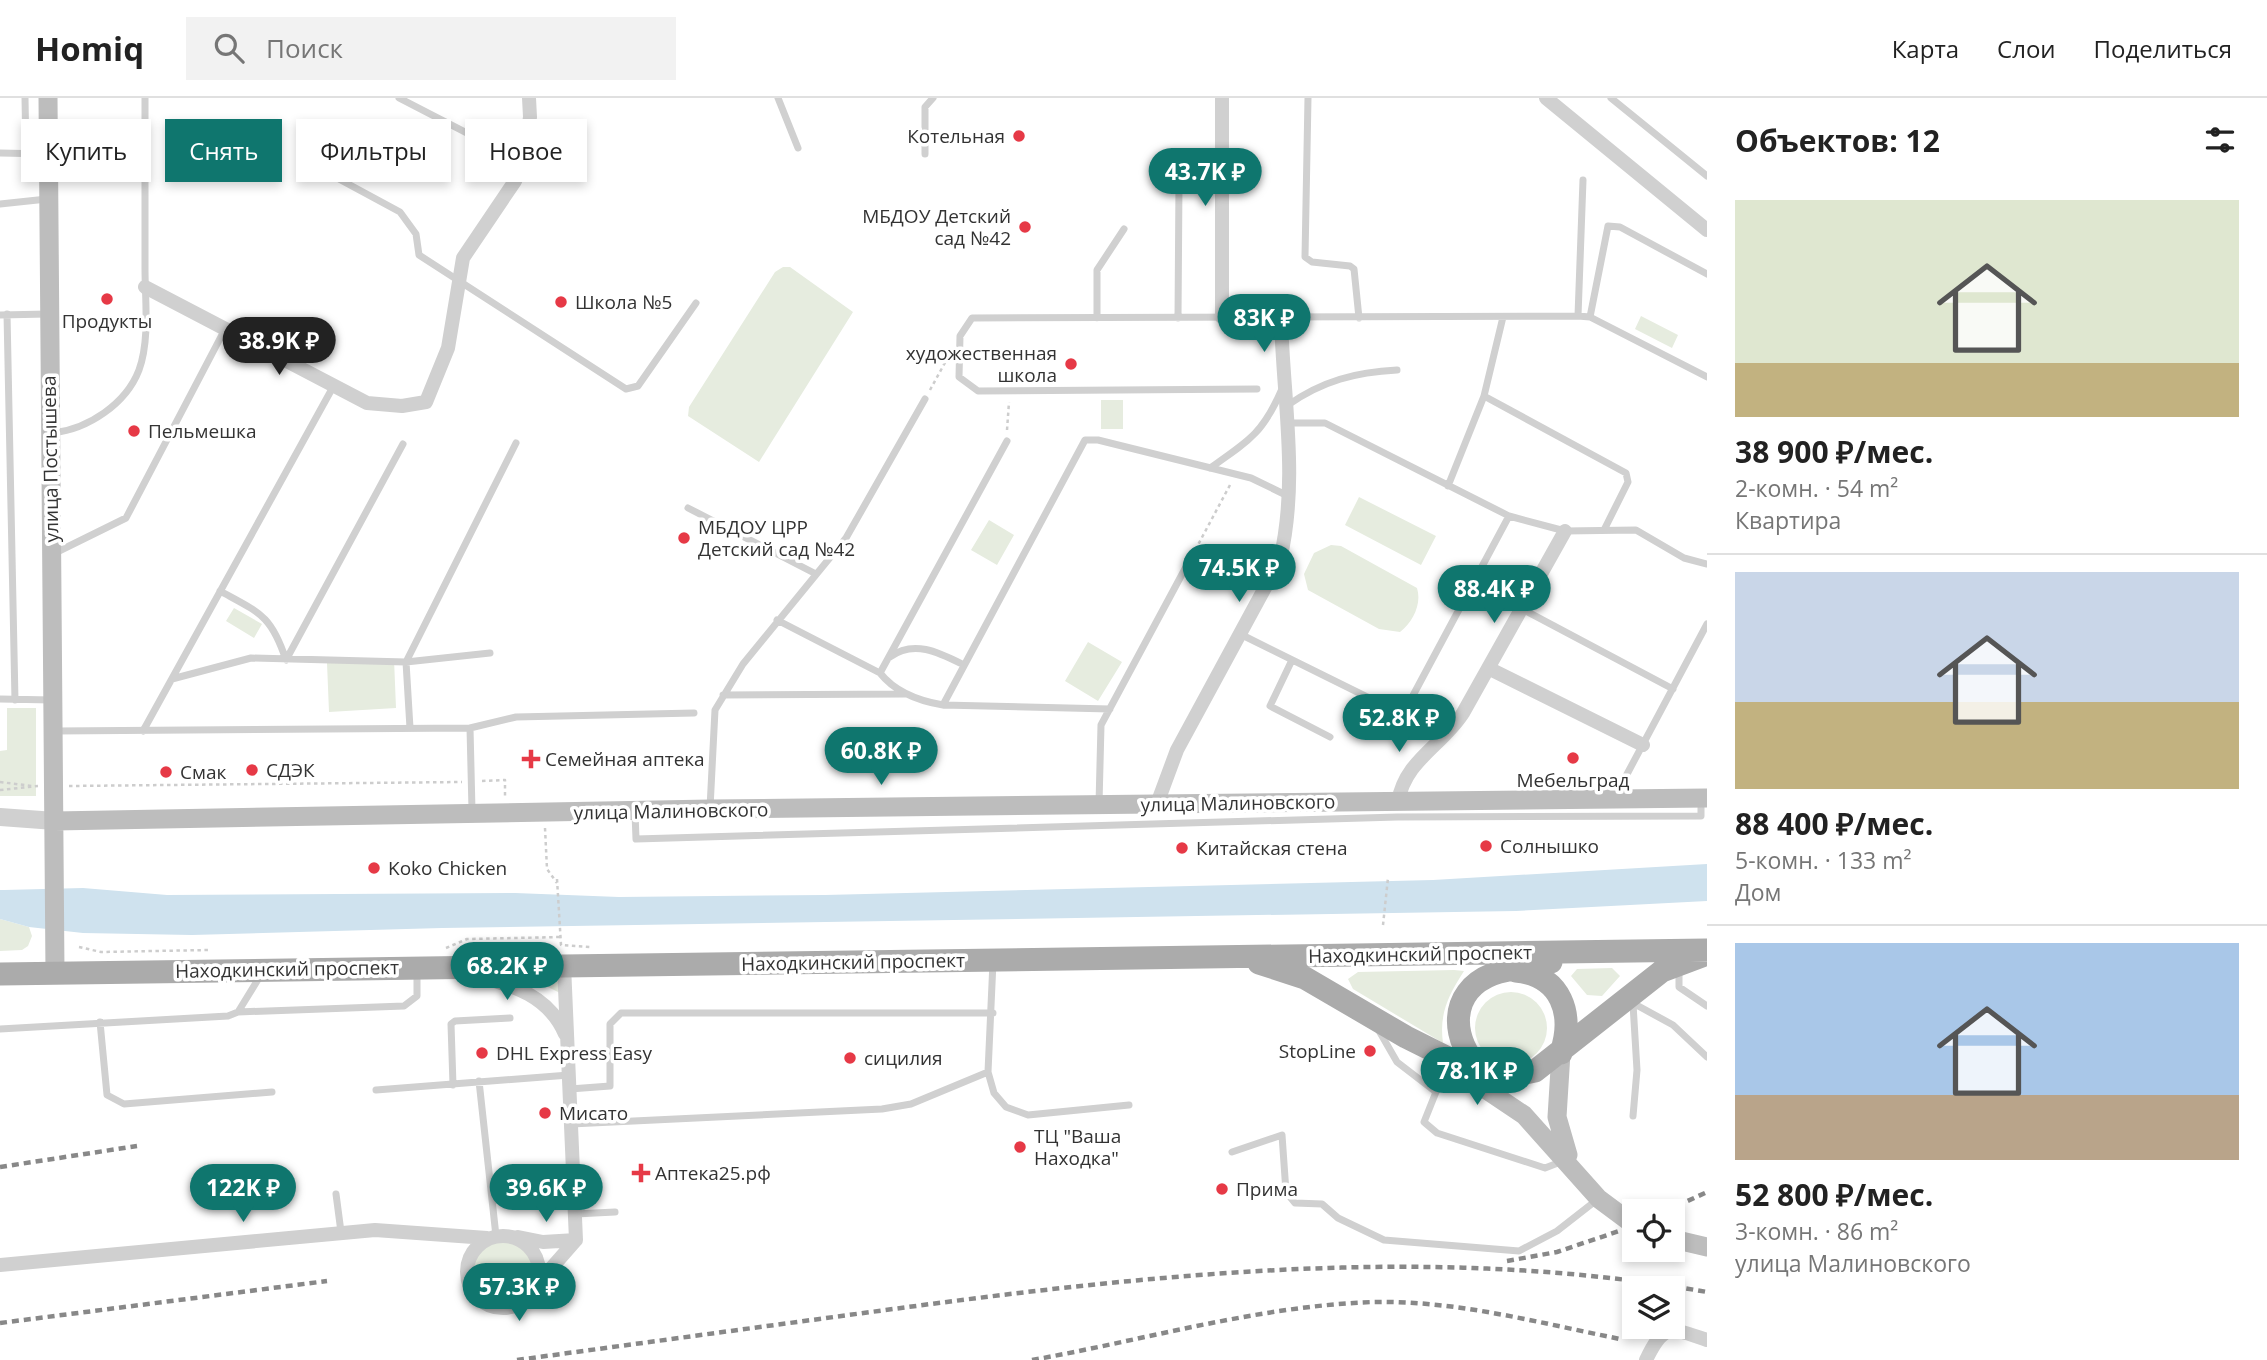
<!DOCTYPE html>
<html lang="ru">
<meta charset="utf-8">
<style>
:root{--surface:#fff;--page:#f2f2f2;--text:#222;--muted:#767676;--line:#e0e0e0;--accent:#0f766e}
body{margin:0;font-family:"Open Sans",sans-serif;background:var(--page);color:var(--text);height:100vh;display:flex;flex-direction:column;font-size:26px;white-space:nowrap}
*{box-sizing:border-box;margin:0}
p{font-size:23px;color:var(--muted)}
.icon{flex:none;width:38px;height:38px;fill:none;stroke:currentColor;stroke-width:2;stroke-linecap:round;stroke-linejoin:round}
.map{position:relative;flex:1;overflow:hidden}
.drawer{display:flex;flex-direction:column;background:var(--surface);width:560px}
.drawer>*{flex:none}
.hud{position:absolute;left:21px;top:21px;width:665px;height:63px;display:flex;gap:14px}
.tools{position:absolute;left:1622px;top:1101px;display:grid;gap:14px}
.tools a{display:grid;place-items:center;width:63px;height:63px;border-radius:0px;background:var(--surface);box-shadow:0 4px 10px #0003;font-size:35px}
.price{position:absolute;translate:-50% -60px;padding:0 16px;border-radius:24px;background:var(--accent);color:#fff;font-size:23px;line-height:46px;filter:drop-shadow(0 2px 4px #0008)}
.price::after{content:'';position:absolute;left:50%;top:42px;width:21px;height:16px;margin-left:-10px;background:inherit;clip-path:polygon(0 0,100% 0,50% 100%)}
.price.on{background:#222;color:#fff}
ul{padding:0;list-style:none}
li{display:grid;align-content:center;gap:14px;height:371px;padding:0 28px}
li+li{border-top:2px solid var(--line)}
li span{display:grid;place-items:center;height:217px;border-radius:0px;color:#555}
li>.icon{margin-inline-start:auto}
span .icon{width:126px;height:126px;fill:#fffc;stroke-width:1}
li b{font-size:30px}
h2{display:flex;justify-content:space-between;align-items:center;height:84px;padding:0 28px;font-size:30px}
.chip{padding:0 24px;border-radius:0px;background:var(--surface);box-shadow:0 4px 10px #0003;font-size:24px;line-height:63px}
.chip.on{background:var(--accent);color:#fff}
header{display:flex;align-items:center;gap:42px;box-sizing:border-box;height:98px;padding:0 35px;background:var(--surface);border-bottom:2px solid var(--line)}
header strong{font-size:33px}
nav{display:flex;gap:38px;margin-inline-start:auto;font-size:24px}
.search{width:490px;height:63px;background:var(--page);display:flex;align-items:center;gap:18px;box-sizing:border-box;padding:0 24px;border-radius:0px;color:var(--muted);font-size:26px}
main{display:flex;flex:1;min-height:0}
.map>svg:first-child{display:block}
.green{fill:#e6ecdf}
.water{fill:#cfe2ee}
.lines{fill:none;stroke-linecap:round;stroke-linejoin:round}
.path{stroke:#cdcdcd;stroke-width:2.5;stroke-dasharray:3.5 3.5;stroke-linecap:butt}
.service{stroke:#d0d0d0;stroke-width:7}
.minor{stroke:#d0d0d0;stroke-width:14}
.tertiary{stroke:#d0d0d0;stroke-width:18}
.secondary{stroke:#bdbdbd;stroke-width:19}
.primary{stroke:#ababab;stroke-width:23}
.rail{stroke:#888;stroke-width:4.5;stroke-dasharray:7 5;stroke-linecap:butt}
.poi-dot{fill:#e63946;stroke:#fff;stroke-width:2.5}
.labels{text-anchor:middle;dominant-baseline:central;stroke-width:7;stroke-linejoin:round;paint-order:stroke}
.poi-label{font-size:19px;fill:#333;stroke:#fff;text-anchor:start}
.street-label{font-size:19px;fill:#333;stroke:#fff}
</style>
<header>
<strong>Homiq</strong>
<div class="search"><svg class="icon" aria-label="search" viewBox="0 0 24 24"><circle cx="10" cy="10" r="6"/><path d="M15 15l6 6"/></svg>Поиск</div>
<nav><a>Карта</a><a>Слои</a><a>Поделиться</a></nav>
</header>
<main>
<div class="map">
<svg width="1707" height="1262" viewBox="0 0 1707 1262">
<rect width="100%" height="100%" fill="#fff"/>
<path class="green" d="M783,169H790L853,214L759,364L688,318L689,309L775,174Z
M1641,218L1678,237L1672,250L1635,231Z
M1101,302H1123V331H1101Z
M1359,399L1436,438L1421,467L1345,427Z
M989,422L1014,437L997,467L971,452Z
M1331,447L1341,448L1417,490C1422,506 1413,524 1400,534L1379,531L1308,492L1304,476L1314,455Z
M234,510L262,526L254,540L226,523Z
M1088,544L1122,564L1098,603L1065,583Z
M394,561L396,610L329,614L327,565Z
M7,610H36V698H0V653L7,652Z
M0,821L29,829L32,838L28,848L22,852L0,853Z
M1612,870L1620,878L1602,898L1587,897L1571,878L1577,871Z
M512,871H558L560,895Z
M1454,872L1464,873C1448,898 1439,916 1443,945L1353,891L1348,881L1358,874Z
M1475 930a36 36 0 1 1 72 0a36 36 0 1 1-72 0Z
M473 1173a30 30 0 1 1 60 0a30 30 0 1 1-60 0Z"/>
<path class="water" d="M1707,766V803L1516,813L442,830L192,837L83,835L29,829L0,821V792H4L83,790L167,797L515,795L619,799L825,797L1433,782Z"/>
<g class="lines">
<path class="path" d="M930,292L947,261
M1007,332L1009,304
M1192,458L1230,387
M482,683L505,682V698
M0,684L32,688
M69,688L462,684
M0,692L38,688
M545,730L547,771L557,785
M557,781L561,847L591,849
M1383,827L1388,780
M79,849L101,854L208,852
M446,850L467,841L561,839"/>
<path class="service" d="M25,0L26,56
M399,0L523,64
M778,0L798,50
M1308,0L1305,159L1312,164L1350,168L1354,171L1359,220
M1611,0L1707,78
M0,55L48,56
M925,56V9L933,0
M313,67L400,114L416,136L419,157L626,291L638,288L696,205
M0,106L47,101
M7,216L15,602
M0,217L48,216
M1578,218L1583,82
M1590,219L1608,128L1620,129L1707,176
M1097,220V172L1124,131
M1178,220L1179,84
M1257,291L978,293L959,279L960,238L972,220L1578,218L1590,219L1707,279
M1484,298L1626,375L1628,384L1604,432
M1288,307C1322,283 1356,274 1397,272
M1290,325H1325L1509,418L1565,433L1636,432L1684,460L1707,466
M53,335C88,331 126,306 139,272C150,242 145,202 145,171C145,114 145,57 145,0
M1210,370C1249,343 1263,335 1282,291
M1448,388L1484,298L1503,219
M688,410L816,476
M55,455L126,420L225,231
M220,493C260,515 271,517 286,562
M1522,511L1673,591
M777,522L880,575C895,594 919,603 943,607L1110,611
M1242,537L1446,638
M890,559C914,541 940,555 964,567
M286,562L403,346
M1292,562L1270,608L1330,639
M880,575L1007,343
M172,581L251,560L406,564L516,345
M723,597L906,596
M0,601L52,602
M943,607L1085,342H1098L1251,380L1290,399
M1402,618L1509,418
M410,630L406,564L490,555
M470,630L516,619L694,615
M56,633L470,630L472,712
M143,633L333,289
M1626,698V678L1707,526
M1099,706L1101,627L1187,467
M710,710L715,612L743,566L846,440L925,301
M635,715L636,741L1397,719L1701,718V701
M993,864L988,974L994,995L1006,1009L1028,1017L1129,1007
M1679,872V889L1707,908
M1631,904L1673,927L1707,959
M238,914L404,908L417,898V872
M100,924L107,997L124,1006L272,994
M0,931L228,918L238,914L262,875
M1378,931L1397,964L1436,994
M1451,968L1436,994L1424,1024L1437,1035L1545,1070L1563,1063
M479,983L496,1138
M453,987L451,926L455,923L510,920
M570,991L610,988V926L621,915H993
M376,992L569,977
M1633,1018L1637,972L1633,906
M571,1026L882,1011L911,1006L988,974
M1232,1054L1282,1037L1286,1094L1295,1105L1322,1106L1338,1120L1384,1142L1519,1153L1557,1133L1598,1101
M336,1096L341,1134
M575,1116L615,1114"/>
<path class="minor" d="M1546,0L1707,132
M145,189L367,305L402,308L426,304L448,250L463,160L515,83L523,64L530,19L529,0
M1222,219V0
M1490,571L1643,647
M1398,704C1405,662 1442,648 1463,615L1565,433
M1157,706L1177,652L1280,462C1299,381 1283,301 1281,220
M564,867L576,1142
M472,876C510,887 548,896 565,936
M467 1174a36 36 0 1 1 72 0a36 36 0 1 1-72 0Z
M518,1139L543,1144L576,1142
M0,1167L375,1132L487,1140
M540,1183L576,1142
M1646,1262C1664,1224 1671,1230 1707,1242"/>
<path class="tertiary" d="M0,719L55,723"/>
<path class="secondary" d="M48,0L55,875
M55,723L710,711L1707,700
M1561,955L1557,1019L1568,1057
M1451,968L1524,1017L1599,1101L1634,1127
M1673,1141L1707,1149"/>
<path class="primary" d="M1259,865L1305,880L1406,939L1462,967L1506,979L1535,973L1662,873L1702,858
M1516,873C1562,878 1574,916 1561,955
M0,876L1707,852
M1481,972C1451,943 1447,894 1493,876C1511,870 1533,868 1551,864"/>
<path class="rail" d="M0,1069L137,1048
M1666,1113L1707,1094
M1507,1163L1557,1154L1634,1128
M0,1225L327,1183
M517,1262C642,1245 767,1228 893,1211C1162,1175 1437,1146 1707,1194
M1032,1262C1145,1242 1258,1208 1373,1204C1455,1202 1540,1225 1620,1241"/>
</g>
<g class="poi-dot">
<circle cx="1019" cy="38" r="7"/>
<circle cx="1025" cy="129" r="7"/>
<circle cx="107" cy="201" r="7"/>
<circle cx="561" cy="204" r="7"/>
<circle cx="1071" cy="266" r="7"/>
<circle cx="134" cy="333" r="7"/>
<circle cx="684" cy="440" r="7"/>
<circle cx="1573" cy="660" r="7"/>
<path d="M527.5 650.5h7v7h7v7h-7v7h-7v-7h-7v-7h7z"/>
<circle cx="252" cy="672" r="7"/>
<circle cx="166" cy="674" r="7"/>
<circle cx="1486" cy="748" r="7"/>
<circle cx="1182" cy="750" r="7"/>
<circle cx="374" cy="770" r="7"/>
<circle cx="1370" cy="953" r="7"/>
<circle cx="482" cy="955" r="7"/>
<circle cx="850" cy="960" r="7"/>
<circle cx="545" cy="1015" r="7"/>
<circle cx="1020" cy="1049" r="7"/>
<path d="M637.5 1064.5h7v7h7v7h-7v7h-7v-7h-7v-7h7z"/>
<circle cx="1222" cy="1091" r="7"/>
</g>
<g class="labels">
<g class="poi-label">
<text x="1005" y="38" text-anchor="end">Котельная</text>
<text x="1011" y="118" text-anchor="end">МБДОУ Детский<tspan x="1011" dy="22">сад №42</tspan></text>
<text x="575" y="204">Школа №5</text>
<text x="107" y="223" text-anchor="middle">Продукты</text>
<text x="1057" y="255" text-anchor="end">художественная<tspan x="1057" dy="22">школа</tspan></text>
<text x="148" y="333">Пельмешка</text>
<text x="698" y="429">МБДОУ ЦРР<tspan x="698" dy="22">Детский сад №42</tspan></text>
<text x="545" y="661">Семейная аптека</text>
<text x="266" y="672">СДЭК</text>
<text x="180" y="674">Смак</text>
<text x="1573" y="682" text-anchor="middle">Мебельград</text>
<text x="1500" y="748">Солнышко</text>
<text x="1196" y="750">Китайская стена</text>
<text x="388" y="770">Koko Chicken</text>
<text x="1356" y="953" text-anchor="end">StopLine</text>
<text x="496" y="955">DHL Express Easy</text>
<text x="864" y="960">сицилия</text>
<text x="559" y="1015">Мисато</text>
<text x="1034" y="1038">ТЦ "Ваша<tspan x="1034" dy="22">Находка"</tspan></text>
<text x="655" y="1075">Аптека25.рф</text>
<text x="1236" y="1091">Прима</text>
</g>
<g class="street-label">
<text transform="translate(50 361) rotate(-91)">улица Постышева</text>
<text transform="translate(1238 705) rotate(-1)">улица Малиновского</text>
<text transform="translate(671 713) rotate(-1)">улица Малиновского</text>
<text transform="translate(1420 856) rotate(-1)">Находкинский проспект</text>
<text transform="translate(853 864) rotate(-1)">Находкинский проспект</text>
<text transform="translate(287 871) rotate(-1)">Находкинский проспект</text>
</g>
</g>
</svg>
<div class="tools">
<a><svg class="icon" aria-label="locate" viewBox="0 0 24 24"><circle cx="12" cy="12" r="6"/><path d="M12 2v4M12 18v4M2 12h4M18 12h4"/></svg></a>
<a><svg class="icon" aria-label="layers" viewBox="0 0 24 24"><path d="M12 4l9 5-9 5-9-5zM3 14l9 5 9-5"/></svg></a>
</div>
<b class="price" style="left:1205px;top:110px">43.7K ₽</b>
<b class="price" style="left:1264px;top:256px">83K ₽</b>
<b class="price on" style="left:279px;top:279px">38.9K ₽</b>
<b class="price" style="left:1239px;top:506px">74.5K ₽</b>
<b class="price" style="left:1494px;top:527px">88.4K ₽</b>
<b class="price" style="left:1399px;top:656px">52.8K ₽</b>
<b class="price" style="left:881px;top:689px">60.8K ₽</b>
<b class="price" style="left:507px;top:904px">68.2K ₽</b>
<b class="price" style="left:1477px;top:1009px">78.1K ₽</b>
<b class="price" style="left:243px;top:1126px">122K ₽</b>
<b class="price" style="left:546px;top:1126px">39.6K ₽</b>
<b class="price" style="left:519px;top:1225px">57.3K ₽</b>
<div class="hud">
<a class="chip">Купить</a>
<a class="chip on">Снять</a>
<a class="chip">Фильтры</a>
<a class="chip">Новое</a>
</div>
</div>
<section class="drawer">
<h2>Объектов: 12<svg class="icon" aria-label="filters" viewBox="0 0 24 24"><path d="M4 7h16M4 17h16"/><circle cx="9" cy="7" r="2"/><circle cx="15" cy="17" r="2"/></svg></h2>
<ul>
<li><span style="background:linear-gradient(#dfe7d0 75%,#c2b280 0)"><svg class="icon" aria-label="home" viewBox="0 0 24 24"><path d="M3 11l9-7 9 7M6 9v11h12V9"/></svg></span><div><b>38 900 ₽/мес.</b><p>2-комн. · 54 m²</p><p>Квартира</p></div></li>
<li><span style="background:linear-gradient(#c9d6e8 60%,#c2b280 0)"><svg class="icon" aria-label="home" viewBox="0 0 24 24"><path d="M3 11l9-7 9 7M6 9v11h12V9"/></svg></span><div><b>88 400 ₽/мес.</b><p>5-комн. · 133 m²</p><p>Дом</p></div></li>
<li><span style="background:linear-gradient(#a9c7e8 70%,#b9a48a 0)"><svg class="icon" aria-label="home" viewBox="0 0 24 24"><path d="M3 11l9-7 9 7M6 9v11h12V9"/></svg></span><div><b>52 800 ₽/мес.</b><p>3-комн. · 86 m²</p><p>улица Малиновского</p></div></li>
</ul>
</section>
</main>
